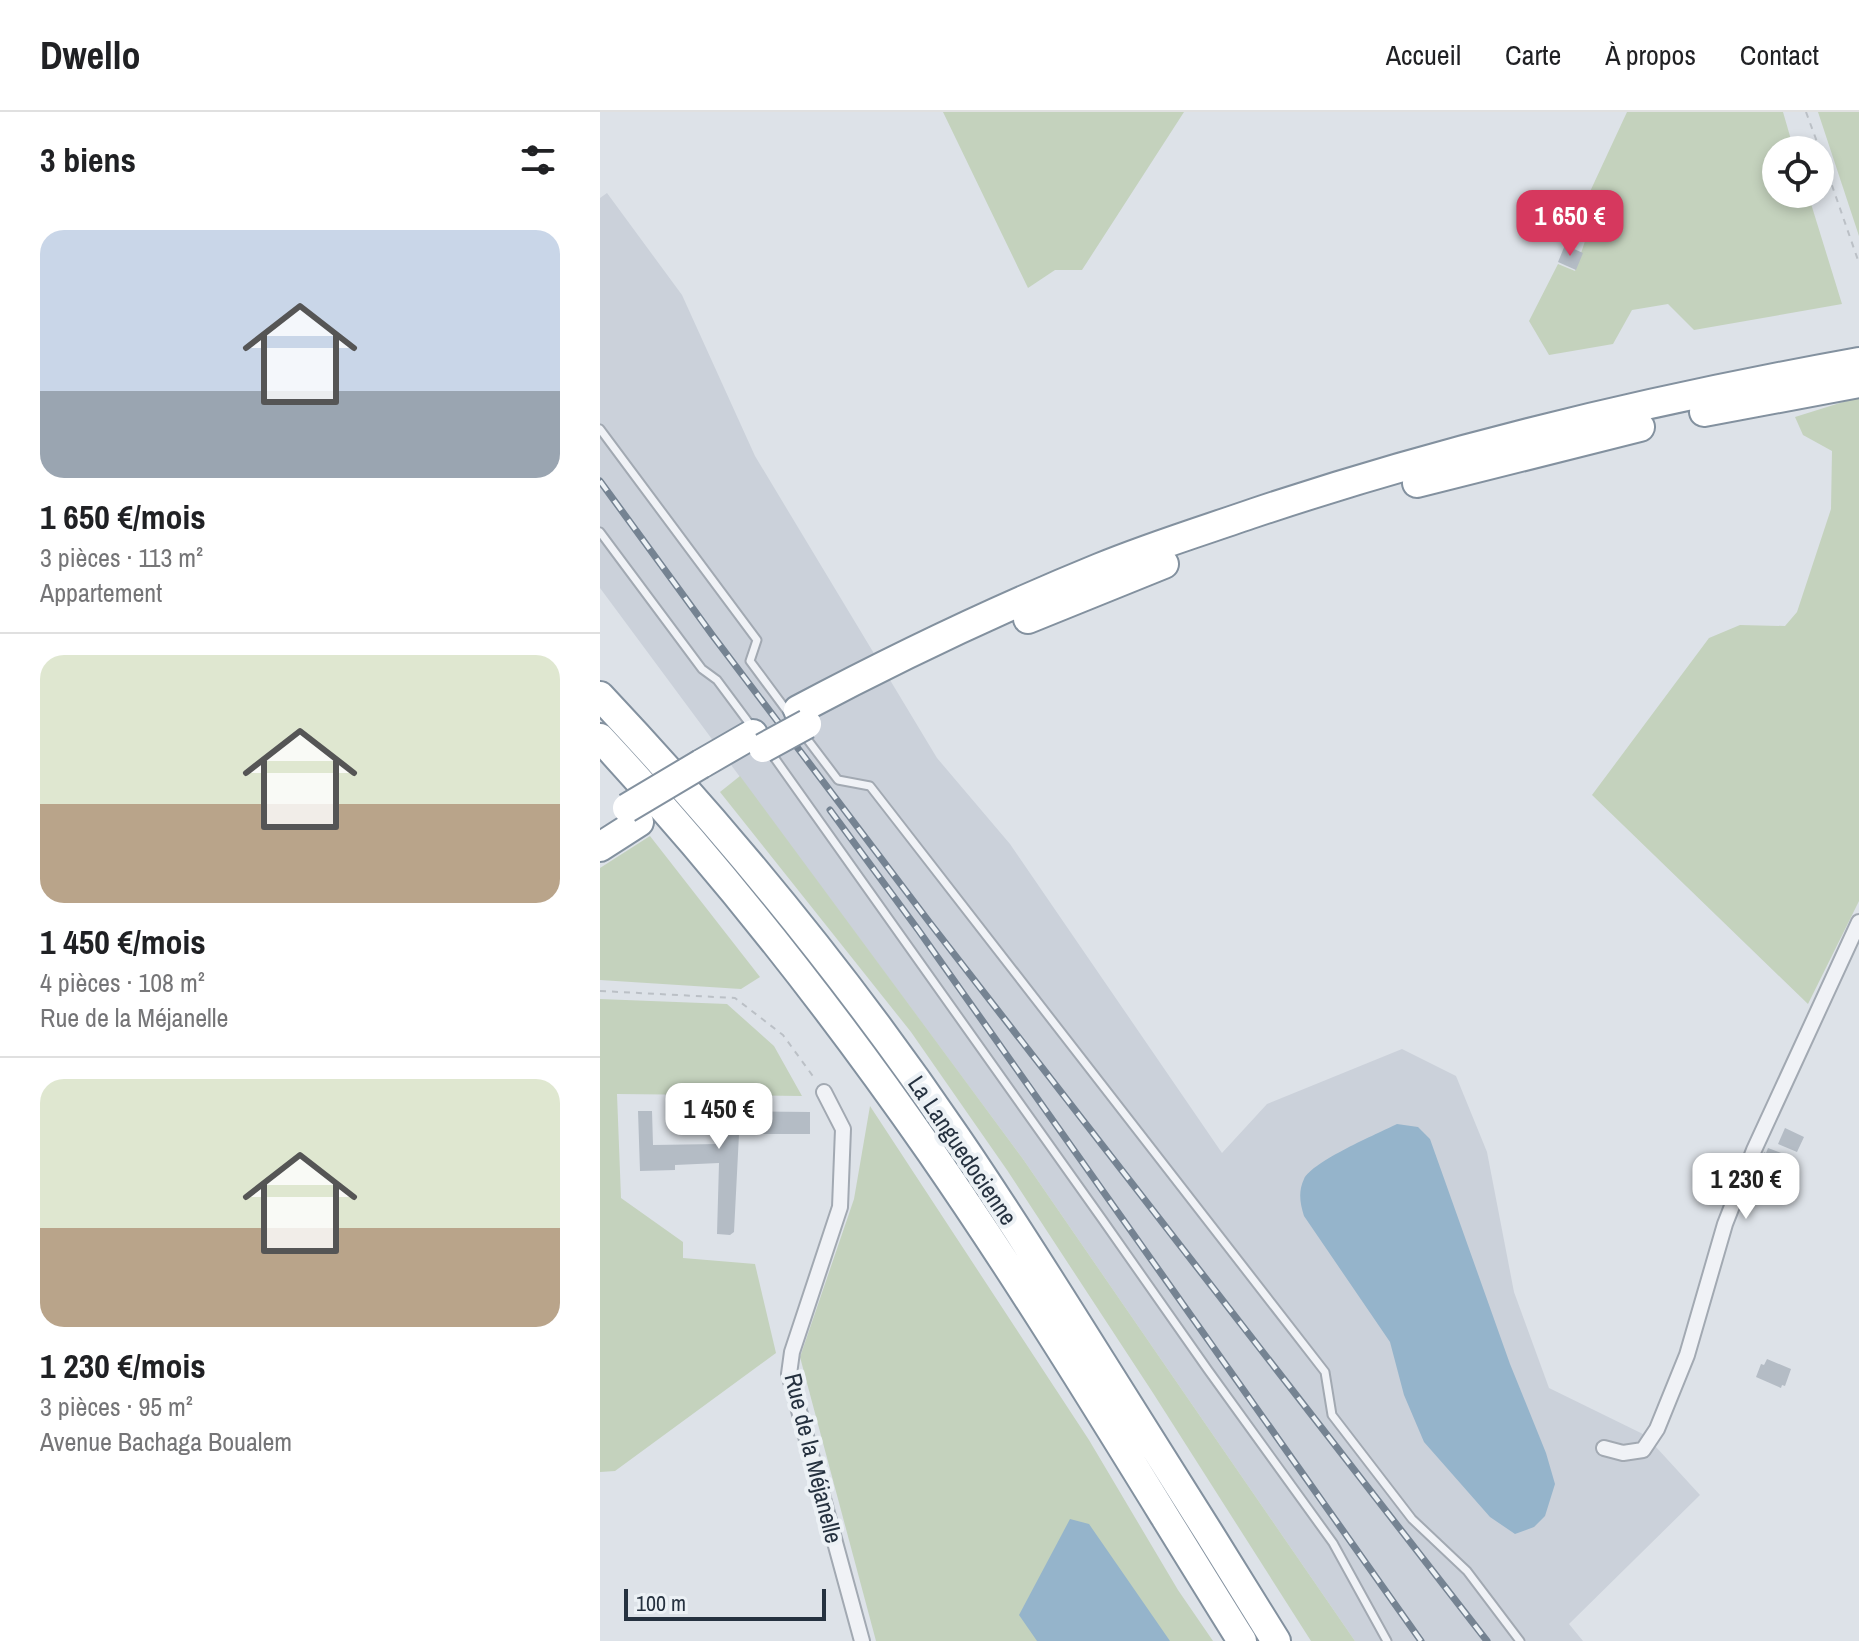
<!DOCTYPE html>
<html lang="fr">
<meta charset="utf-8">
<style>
:root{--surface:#fff;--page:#f6f6f6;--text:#202124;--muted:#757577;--line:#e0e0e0;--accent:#d6385e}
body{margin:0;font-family:"Archivo Narrow",sans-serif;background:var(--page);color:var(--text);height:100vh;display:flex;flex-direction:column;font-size:30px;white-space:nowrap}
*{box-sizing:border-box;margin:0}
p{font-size:26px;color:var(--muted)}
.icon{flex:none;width:44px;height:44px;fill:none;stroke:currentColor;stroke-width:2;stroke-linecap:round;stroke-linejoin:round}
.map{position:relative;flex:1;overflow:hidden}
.panel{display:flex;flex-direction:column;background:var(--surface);width:600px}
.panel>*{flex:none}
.controls{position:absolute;left:1162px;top:24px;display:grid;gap:16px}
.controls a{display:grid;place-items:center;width:72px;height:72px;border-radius:50%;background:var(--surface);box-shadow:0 4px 12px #0003;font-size:40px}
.scale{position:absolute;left:24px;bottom:20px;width:202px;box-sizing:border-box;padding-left:8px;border:4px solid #25313f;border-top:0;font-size:22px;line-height:28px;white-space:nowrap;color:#25313f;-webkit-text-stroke:6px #ecf1f5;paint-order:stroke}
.price{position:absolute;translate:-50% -68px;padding:0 18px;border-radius:16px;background:#fff;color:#222;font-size:26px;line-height:52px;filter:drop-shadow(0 2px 4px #0008)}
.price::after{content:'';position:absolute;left:50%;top:48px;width:24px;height:18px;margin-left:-12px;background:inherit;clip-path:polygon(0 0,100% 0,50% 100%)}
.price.current{background:var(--accent);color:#fff}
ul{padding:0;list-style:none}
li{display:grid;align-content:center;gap:16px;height:424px;padding:0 40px}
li+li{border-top:2px solid var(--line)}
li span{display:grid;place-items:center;height:248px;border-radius:24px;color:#555}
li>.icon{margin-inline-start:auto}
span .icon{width:144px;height:144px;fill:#fffc;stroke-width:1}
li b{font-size:34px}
h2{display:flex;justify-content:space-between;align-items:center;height:96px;padding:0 40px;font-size:34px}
header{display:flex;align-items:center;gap:48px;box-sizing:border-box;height:112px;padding:0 40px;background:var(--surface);border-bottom:2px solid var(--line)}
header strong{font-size:38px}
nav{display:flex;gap:44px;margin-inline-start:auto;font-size:28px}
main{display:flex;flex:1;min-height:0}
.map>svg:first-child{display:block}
.built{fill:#cbd1da}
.green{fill:#c4d2bd}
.water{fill:#95b4cb}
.building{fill:#b4bcc5}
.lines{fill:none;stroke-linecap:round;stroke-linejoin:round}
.lane-casing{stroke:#a2a9b2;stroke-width:11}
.street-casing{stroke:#a2a9b2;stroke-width:18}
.highway-casing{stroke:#83919f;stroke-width:32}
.path{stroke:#bbc0c6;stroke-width:2;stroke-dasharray:6 6;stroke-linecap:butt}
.lane{stroke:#f0f2f6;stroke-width:7}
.street{stroke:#f0f2f6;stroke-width:14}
.highway{stroke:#fff;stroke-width:28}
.rail-casing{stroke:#758392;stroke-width:7}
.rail{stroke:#ecf1f5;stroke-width:4;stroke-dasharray:12;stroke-linecap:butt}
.highway-bridge-casing{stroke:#83919f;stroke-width:32;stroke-linecap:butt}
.highway-bridge{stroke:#fff;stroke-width:28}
.labels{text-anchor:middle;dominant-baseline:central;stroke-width:8;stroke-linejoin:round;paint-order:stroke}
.street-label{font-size:24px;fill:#25313f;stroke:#ecf1f5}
</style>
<header>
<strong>Dwello</strong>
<nav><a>Accueil</a><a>Carte</a><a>À propos</a><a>Contact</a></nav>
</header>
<main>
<section class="panel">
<h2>3 biens<svg class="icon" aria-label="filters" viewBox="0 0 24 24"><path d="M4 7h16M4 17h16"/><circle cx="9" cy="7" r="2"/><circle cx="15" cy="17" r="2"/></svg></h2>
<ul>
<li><span style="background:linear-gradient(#c9d6e8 65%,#9aa5b1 0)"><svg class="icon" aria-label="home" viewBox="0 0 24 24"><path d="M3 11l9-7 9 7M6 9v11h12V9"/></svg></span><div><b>1 650 €/mois</b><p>3 pièces · 113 m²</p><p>Appartement</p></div></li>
<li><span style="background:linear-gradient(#dfe7d0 60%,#b9a48a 0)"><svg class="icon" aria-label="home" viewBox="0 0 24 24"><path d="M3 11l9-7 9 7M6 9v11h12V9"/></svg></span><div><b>1 450 €/mois</b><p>4 pièces · 108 m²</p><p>Rue de la Méjanelle</p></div></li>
<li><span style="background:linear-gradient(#dfe7d0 60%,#b9a48a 0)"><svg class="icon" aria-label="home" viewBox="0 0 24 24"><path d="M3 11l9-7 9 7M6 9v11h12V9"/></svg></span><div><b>1 230 €/mois</b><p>3 pièces · 95 m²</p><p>Avenue Bachaga Boualem</p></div></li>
</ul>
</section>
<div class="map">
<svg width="1259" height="1529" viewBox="0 0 1259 1529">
<rect width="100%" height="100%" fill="#dde2e8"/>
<path class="built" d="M7,81L82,183L155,344L337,646L410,732L622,1041L667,992L802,937L856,964L887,1040L914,1180L949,1276L1045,1323L1100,1383L969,1512L983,1529H755L423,1047L0,476V86Z"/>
<path class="green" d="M343,0H584L482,158H455L428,176Z
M1027,0H1183L1194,38H1176V82H1208L1242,192L1094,218L1068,192L1032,198L1013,232L949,243L929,209L958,152L975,159L992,108L981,99Z
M1218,0H1259V124Z
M1259,285V789L1208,892L992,683L1109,526L1140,513L1185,514L1197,500L1231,397L1232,339L1203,323L1195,305Z
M140,664L423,1047L755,1529H711L553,1281L407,1058L311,920L120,680Z
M50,724L160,865L141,877L0,868V756Z
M0,887L127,892L174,934L202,984L17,982L21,1086L83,1130V1146L155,1152L176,1241L15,1359L0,1360Z
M270,994L489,1328L578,1478L613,1529H276L200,1245L254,1087Z"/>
<path class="water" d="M797,1012L818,1015L830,1027L910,1252L946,1341L955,1372L945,1404L934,1415L915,1422L890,1405L824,1330L804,1283L790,1230L704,1104C700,1091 698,1080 704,1067C713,1049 777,1022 797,1012Z
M470,1407L489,1412L570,1529H437L419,1503Z"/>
<path class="building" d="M965,133L983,141L976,158L958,150Z
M38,999H52L53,1033L118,1032V999L210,1000V1022H139L134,1120L130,1123L117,1122L119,1051L75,1053V1058L40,1059Z
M1185,1016L1204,1025L1197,1040L1178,1032Z
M1168,1036L1181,1041L1166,1076L1152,1070L1164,1040L1166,1041Z
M1167,1247L1191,1257L1185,1274L1182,1273L1181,1276L1156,1265L1161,1252L1164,1253Z"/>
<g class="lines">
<defs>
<path id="lane" d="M0,317L157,528L150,549L190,603
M0,420L102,557L117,568L152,615
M204,623L238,668L270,674L725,1260L732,1303L812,1407L867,1459L920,1529
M171,641L502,1107L608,1258L733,1431L787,1529"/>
<path id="street" d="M224,980L243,1017L240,1095L192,1240L189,1262L262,1529
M1004,1336L1023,1341L1043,1338L1057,1317L1087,1243L1125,1112L1154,1038L1259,810"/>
<path id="highway" d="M1104,300L1259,271
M817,371L1040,315
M428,507L564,452
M0,584C129,721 250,869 356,1025C406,1098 453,1173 500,1248C559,1341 618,1435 676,1529
M198,598C296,546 396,498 499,456C550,435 602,419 654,401C851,335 1054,287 1259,250
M0,626C120,755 230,895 331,1040C441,1199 540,1366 642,1529
M101,652L153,622
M0,735L39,710"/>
</defs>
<use href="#lane" class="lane-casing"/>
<use href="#street" class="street-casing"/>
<use href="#highway" class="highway-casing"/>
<path class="path" d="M1206,0L1220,38
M1220,39L1259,151
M0,879L135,886L183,923L215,967"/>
<use href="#lane" class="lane"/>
<use href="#street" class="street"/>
<use href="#highway" class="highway"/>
<defs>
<path id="rail" d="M0,369L113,524L330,811L887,1529
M230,698L319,819L821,1529"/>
</defs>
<use href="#rail" class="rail-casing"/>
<use href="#rail" class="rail"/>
<defs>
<path id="highway-bridge" d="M163,636L207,612
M27,696L101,652"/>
</defs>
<use href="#highway-bridge" class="highway-bridge-casing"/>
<use href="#highway-bridge" class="highway-bridge"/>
</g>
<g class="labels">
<g class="street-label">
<text transform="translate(363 1038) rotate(56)">La Languedocienne</text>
<text transform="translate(214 1346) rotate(76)">Rue de la Méjanelle</text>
</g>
</g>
</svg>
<div class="controls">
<a><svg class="icon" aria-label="locate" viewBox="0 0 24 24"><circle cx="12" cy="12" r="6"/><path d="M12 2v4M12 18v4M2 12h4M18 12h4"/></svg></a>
</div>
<div class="scale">100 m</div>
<b class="price current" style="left:970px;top:146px">1 650 €</b>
<b class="price" style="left:119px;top:1039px">1 450 €</b>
<b class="price" style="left:1146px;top:1109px">1 230 €</b>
</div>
</main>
